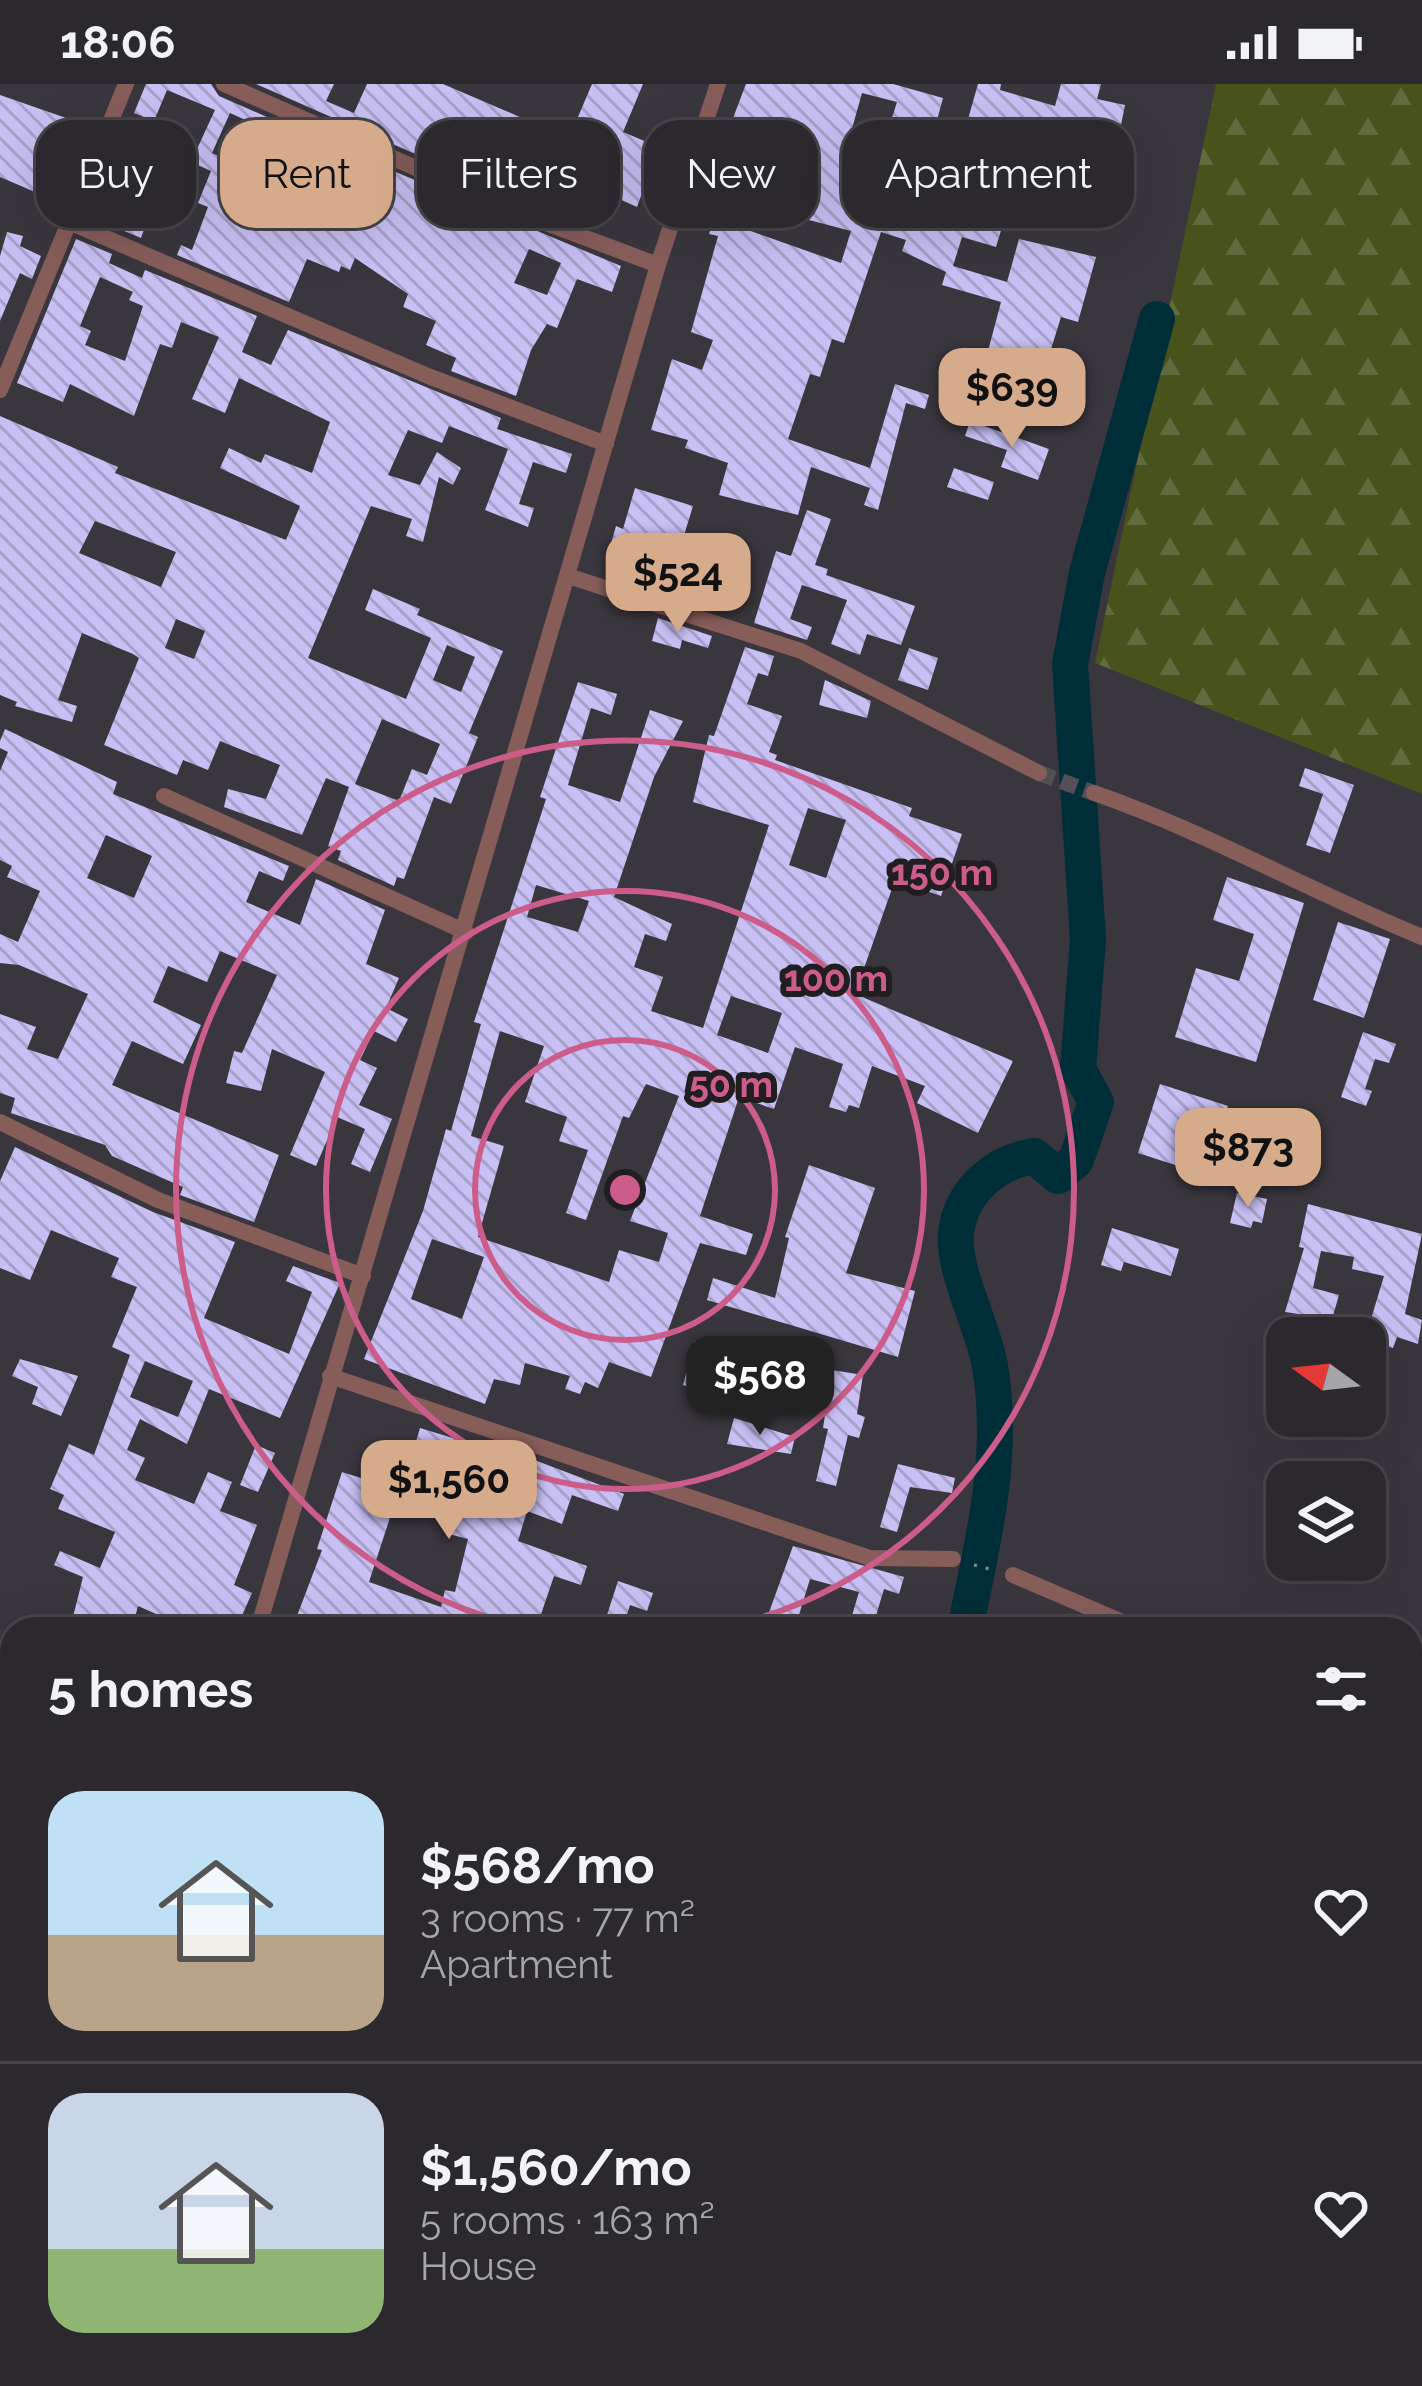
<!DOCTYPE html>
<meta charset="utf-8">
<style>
:root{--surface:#2b282e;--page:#37343a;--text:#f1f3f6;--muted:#a6a6aa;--line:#47444a;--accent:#d6ab8b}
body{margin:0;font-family:Raleway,sans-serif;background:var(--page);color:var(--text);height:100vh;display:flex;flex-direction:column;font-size:45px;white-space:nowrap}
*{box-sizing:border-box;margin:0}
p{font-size:39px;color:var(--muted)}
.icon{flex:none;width:66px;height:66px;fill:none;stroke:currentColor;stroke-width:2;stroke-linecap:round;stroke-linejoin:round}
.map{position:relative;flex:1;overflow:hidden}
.panel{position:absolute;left:0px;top:1533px;width:1422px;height:771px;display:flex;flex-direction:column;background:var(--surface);border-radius:36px 36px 0 0;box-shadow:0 12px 48px #0002,0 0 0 3px var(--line)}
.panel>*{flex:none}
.top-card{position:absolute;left:36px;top:36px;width:1350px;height:108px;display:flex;gap:24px}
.needle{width:78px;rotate:285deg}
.controls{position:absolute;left:1266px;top:1233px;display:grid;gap:24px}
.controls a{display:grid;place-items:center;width:120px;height:120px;border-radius:24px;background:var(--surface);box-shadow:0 12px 48px #0002,0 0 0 3px var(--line);font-size:60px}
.price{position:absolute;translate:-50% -102px;padding:0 27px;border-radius:24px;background:var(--accent);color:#111;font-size:39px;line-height:78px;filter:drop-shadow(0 3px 6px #0008)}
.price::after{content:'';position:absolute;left:50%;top:72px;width:36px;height:27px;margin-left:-18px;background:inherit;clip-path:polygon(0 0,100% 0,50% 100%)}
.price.on{background:#222;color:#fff}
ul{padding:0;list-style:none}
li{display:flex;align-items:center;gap:36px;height:300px;padding:0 48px}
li+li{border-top:3px solid var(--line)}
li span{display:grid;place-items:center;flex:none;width:336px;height:240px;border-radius:36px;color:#555}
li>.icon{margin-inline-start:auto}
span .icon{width:144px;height:144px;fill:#fffc;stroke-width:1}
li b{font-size:51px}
h2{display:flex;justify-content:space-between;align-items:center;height:144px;padding:0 48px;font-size:51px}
.tag{padding:0 42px;border-radius:36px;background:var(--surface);box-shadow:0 12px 48px #0002,0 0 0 3px var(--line);font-size:42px;line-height:108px}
.tag.on{background:var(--accent);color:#111}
.status{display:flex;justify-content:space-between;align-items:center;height:84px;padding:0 60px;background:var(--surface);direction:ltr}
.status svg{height:33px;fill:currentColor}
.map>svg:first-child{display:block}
.forest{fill:url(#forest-firs)}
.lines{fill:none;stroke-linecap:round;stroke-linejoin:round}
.river{stroke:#002e38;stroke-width:36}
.building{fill:url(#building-back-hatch);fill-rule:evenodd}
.minor-tunnel{stroke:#524f56;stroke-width:16;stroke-dasharray:16 8;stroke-linecap:butt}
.path{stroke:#8b888e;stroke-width:3;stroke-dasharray:3 9;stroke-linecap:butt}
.minor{stroke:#875d5a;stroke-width:16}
.ring{fill:none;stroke:#cc5d8a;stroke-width:6}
.centre{fill:#cc5d8a;stroke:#201e21;stroke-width:6}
.ring-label{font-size:36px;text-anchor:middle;font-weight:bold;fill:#cc5d8a;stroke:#201e21;stroke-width:12;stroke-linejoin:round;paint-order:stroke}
</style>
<div class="status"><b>18:06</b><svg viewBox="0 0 49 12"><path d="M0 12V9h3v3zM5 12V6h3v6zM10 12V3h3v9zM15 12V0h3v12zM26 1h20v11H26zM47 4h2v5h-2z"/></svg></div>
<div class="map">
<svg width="1422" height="2302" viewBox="0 0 1422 2302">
<defs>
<pattern id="forest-firs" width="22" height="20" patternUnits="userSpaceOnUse" patternTransform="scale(3)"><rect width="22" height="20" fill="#48531c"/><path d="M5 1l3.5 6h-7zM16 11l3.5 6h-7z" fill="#626b3d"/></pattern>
<pattern id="building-back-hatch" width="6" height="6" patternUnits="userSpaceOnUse" patternTransform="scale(3)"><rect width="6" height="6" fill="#c8bff4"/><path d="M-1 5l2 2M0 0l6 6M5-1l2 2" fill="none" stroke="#a7a0c8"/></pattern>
</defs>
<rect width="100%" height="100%" fill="#39363d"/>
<path class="forest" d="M1216,0H1422V710L1095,579Z"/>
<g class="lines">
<path class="river" d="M965,1545C983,1457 1005,1373 990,1282C984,1244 952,1186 956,1149C961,1107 995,1078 1034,1072L1058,1092L1076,1076L1096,1018L1078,985L1088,855L1070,580L1087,489L1157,235
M803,2302L812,2292"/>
</g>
<path class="building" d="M146,0H211L219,12L338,64L330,81L301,69L289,98L339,119L346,99L357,104L367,76L621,182L612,208L577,195L557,244L547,240L531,266L516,312L451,287L456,274L426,261L436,237L403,223L408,210L355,174L350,186L341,182L339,188L307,175L289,218L177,171L181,161L192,166L208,123L198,119L211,87L191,78L215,26L167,6L154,37L134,29ZM230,29L281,52L264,92L212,69ZM529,165L561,179L547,211L514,199Z
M256,0H334L326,17L354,29L367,0H443L569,54L592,0H643L623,48L659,63L637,123L617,114L608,138L582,127L590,108L539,87L536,97L513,89L517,78L457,52L445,83Z
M746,0H893L943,14L918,107L1006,130L996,163L962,153L953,182L1007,198L1019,155L1096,173L1078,238L1061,233L1047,278L1039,275L1029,302L983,286L1001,218L942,201L946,188L902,167L906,156L881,148L844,259L832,255L820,293L810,290L788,355L870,384L895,300L929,311L925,325L906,319L878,426L864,421L870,404L811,383L798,431L719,411L728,379L685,364L688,356L651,346L672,275L702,286L713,256L691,248L718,152L709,150L714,134L841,179L851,147L809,136L815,116L797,111L812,58L775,46L751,119L707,102ZM862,9L897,18L873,94L841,84Z
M978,0H1001L1000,6L1055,22L1061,0H1101L1097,15L1125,21L1121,41L1104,38L1092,76L1121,84L1105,146L1028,126L1040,81L960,63Z
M0,11L92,43L63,120L0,93Z
M124,52L146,59L138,76L165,86L141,154L86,131Z
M7,148L23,152L20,162L41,172L32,195L20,189L0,237V172Z
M76,155L112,170L109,179L142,194L145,186L257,232L242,268L271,281L288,246L501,334L497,345L572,370L566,389L533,378L519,420L534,424L528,443L485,426L508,365L449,342L442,359L408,346L388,391L420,401L437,368L461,384L453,401L439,393L423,458L406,452L412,435L371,422L308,574L406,615L431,554L365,526L373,505L420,525L417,531L503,567L469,649L478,653L451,720L434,713L404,795L397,793L394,802L338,776L341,767L328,762L349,703L326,694L302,751L224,723L228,705L266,715L280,681L220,657L208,686L183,676L177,691L104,661L139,574L133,570L82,549L58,616L77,622L72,638L15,622L17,618L0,611V332L118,383L115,389L286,456L300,422L220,384L229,364L261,379L265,370L312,389L330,338L239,294L225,329L192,315L219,253L181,238L172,264L160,260L134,332L70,300L63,318L17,299ZM100,193L133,208L129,216L143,222L125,277L85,261L91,247L80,242ZM95,437L176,468L161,503L79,469ZM176,535L205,547L194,575L165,564ZM447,561L475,573L461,608L433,596ZM382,635L440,660L427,691L412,685L399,717L355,700Z
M970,337L1049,365L1038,396L1001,383L1007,366L965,352Z
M954,384L994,398L988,416L947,403Z
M635,404L693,422L670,497L612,479L615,469L609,467L616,442L623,445Z
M807,426L831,435L815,481L828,485L826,491L915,522L901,561L867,550L860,571L831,560L847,516L802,501L790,535L812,543L807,556L754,539L776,467L791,472Z
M658,534L712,552L708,564L682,556L680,565L652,557Z
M745,563L774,572L768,592L758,589L747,620L782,632L769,668L777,671L775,676L912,724L909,732L962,750L941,812L895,796L855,910L1013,977L978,1049L917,1019L925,1002L872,982L859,1024L849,1021L846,1028L829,1023L843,980L795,963L774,1025L739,1013L700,1132L753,1150L746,1171L700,1159L651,1293L609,1278L598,1304L585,1298L580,1310L565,1305L570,1292L525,1279L520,1301L494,1295L485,1320L364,1275L423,1127L446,1045L451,1047L481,940L474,938L546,715L540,713L578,598L617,610L611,631L591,624L568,701L620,718L650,626L683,637L654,693L614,813L672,840L666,857L645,850L634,883L663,893L651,927L703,944L769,741L693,718L709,651L714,652ZM808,724L846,736L826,794L789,781ZM536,801L589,817L578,848L527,833ZM731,912L782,929L768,969L717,951ZM500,947L544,962L525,1018L567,1033L559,1057L588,1066L566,1129L586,1136L623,1032L629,1034L646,1000L679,1012L630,1137L668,1149L659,1178L619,1166L609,1198L478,1153L504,1062L471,1052ZM432,1155L484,1173L462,1235L411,1215Z
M909,564L938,574L928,606L898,596Z
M825,596L871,617L867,634L819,621Z
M5,645L117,698L113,710L289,782L283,797L259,787L246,818L300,841L316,795L385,826L366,880L399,894L386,924L408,935L396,958L374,947L360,976L377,984L359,1021L392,1035L370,1088L351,1080L365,1045L337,1033L316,1082L290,1071L325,988L272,965L261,1007L226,999L234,967L242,969L277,891L220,867L207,898L168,882L153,918L201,941L183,980L132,957L112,1001L279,1071L254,1138L180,1111L183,1103L112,1072L105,1061L11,1029L15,1014L0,1009V930L36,943L27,965L58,975L88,910L19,881L0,879V850L18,858L40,807L7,793L12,782L0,776V687L8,668L0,664V657ZM106,751L152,772L134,814L87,794Z
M1305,684L1354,701L1330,769L1306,761L1323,710L1299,702Z
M1227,793L1304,819L1256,978L1175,953L1196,884L1239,897L1254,850L1213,836Z
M1338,838L1390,855L1364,934L1313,916Z
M1363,948L1396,960L1389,979L1375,975L1365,1005L1372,1007L1366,1022L1341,1013Z
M1160,1000L1228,1022L1206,1091L1138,1069Z
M15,1063L153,1128L235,1158L204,1234L289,1270L312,1208L286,1197L293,1182L340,1199L280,1334L209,1305L187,1360L140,1335L127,1366L145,1374L135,1396L194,1420L208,1388L232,1398L220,1427L257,1441L234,1501L252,1509L236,1545H190L138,1522L132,1545H70L83,1493L54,1481L60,1467L100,1484L115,1448L58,1425L64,1411L50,1405L69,1360L94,1371L130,1271L112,1263L137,1203L111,1193L119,1174L51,1146L30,1196L0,1184V1097ZM145,1277L193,1297L178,1333L130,1313Z
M809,1081L875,1104L846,1189L915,1207L898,1273L707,1216L713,1194L775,1214L789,1154L785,1153Z
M1237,1109L1267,1115L1262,1139L1253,1137L1251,1144L1230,1139Z
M1308,1120L1422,1150L1405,1230L1422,1236L1418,1260L1397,1253L1393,1264L1365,1255L1384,1192L1352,1185L1354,1173L1321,1167L1313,1204L1339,1211L1332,1235L1285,1228L1304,1164L1299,1163Z
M1112,1144L1179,1165L1171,1192L1124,1178L1121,1187L1101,1181Z
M695,1257L712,1262L700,1306L683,1301Z
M20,1275L78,1292L61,1332L32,1320L38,1303L12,1292Z
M832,1286L863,1291L857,1330L865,1333L859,1354L848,1351L836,1402L816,1397L828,1345L823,1344Z
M734,1334L795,1353L791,1370L727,1360Z
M420,1344L502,1369L503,1364L624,1410L618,1427L572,1411L562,1440L527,1427L518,1457L587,1482L581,1501L554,1492L536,1545H292L322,1466L317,1465L342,1388L399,1406L369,1498L441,1523L445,1506L455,1508L468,1455L445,1449L453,1416L403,1401Z
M256,1361L275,1369L258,1408L240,1401Z
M898,1380L955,1394L952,1409L910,1403L897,1448L880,1443Z
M793,1462L904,1493L899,1510L884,1505L872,1545H848L859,1508L810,1495L799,1531L831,1545L764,1542Z
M618,1497L653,1509L647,1527L630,1521L624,1540L606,1534Z"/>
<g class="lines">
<path class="minor-tunnel" d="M1039,689L1094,709"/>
<path class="path" d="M974,1481L993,1486"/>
<path class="minor" d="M224,0L514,127L658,181
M69,138L428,292L606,360
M0,306L126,0
M568,492L801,567L1039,689
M1094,709C1207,748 1311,808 1422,853
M164,712L466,848
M0,1038L158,1116L363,1192
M330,1292L870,1474L953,1475
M1013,1491L1139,1545
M258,1545L658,181L718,0
M1410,1663L1422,1669
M43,2302L46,2292"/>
</g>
<g class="ring">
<circle cx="625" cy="1106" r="150"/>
<circle cx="625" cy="1106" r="299"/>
<path d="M528 1544A449 449 0 1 1 722 1544"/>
</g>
<circle cx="625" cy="1106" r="18" class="centre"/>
<g class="ring-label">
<text x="942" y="801">150 m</text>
<text x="836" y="907">100 m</text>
<text x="731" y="1013">50 m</text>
</g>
</svg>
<div class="controls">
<a><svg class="needle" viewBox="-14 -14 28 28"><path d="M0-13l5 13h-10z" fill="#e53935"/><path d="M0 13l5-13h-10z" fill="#a6a6aa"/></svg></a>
<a><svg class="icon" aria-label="layers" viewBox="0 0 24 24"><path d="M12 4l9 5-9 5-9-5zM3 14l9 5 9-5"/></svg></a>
</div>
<b class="price" style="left:1012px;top:366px">$639</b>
<b class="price" style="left:678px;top:551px">$524</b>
<b class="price" style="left:1248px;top:1126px">$873</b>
<b class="price on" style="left:760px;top:1354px">$568</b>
<b class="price" style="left:449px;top:1458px">$1,560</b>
<div class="top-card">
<a class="tag">Buy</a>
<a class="tag on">Rent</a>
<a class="tag">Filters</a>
<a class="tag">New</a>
<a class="tag">Apartment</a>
</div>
<section class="panel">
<h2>5 homes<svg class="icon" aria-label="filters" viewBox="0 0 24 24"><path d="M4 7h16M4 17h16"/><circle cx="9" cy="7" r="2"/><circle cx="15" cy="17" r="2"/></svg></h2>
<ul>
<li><span style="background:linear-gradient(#bfe0f5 60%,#b9a48a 0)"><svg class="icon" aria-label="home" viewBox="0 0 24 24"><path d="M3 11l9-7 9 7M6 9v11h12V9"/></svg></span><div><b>$568/mo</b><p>3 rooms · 77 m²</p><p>Apartment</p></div><svg class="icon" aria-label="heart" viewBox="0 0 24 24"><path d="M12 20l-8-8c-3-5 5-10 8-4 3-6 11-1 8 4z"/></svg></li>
<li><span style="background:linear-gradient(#c9d6e8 65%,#8fb573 0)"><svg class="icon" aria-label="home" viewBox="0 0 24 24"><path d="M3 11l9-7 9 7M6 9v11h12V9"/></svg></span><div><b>$1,560/mo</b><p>5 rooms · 163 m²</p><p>House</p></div><svg class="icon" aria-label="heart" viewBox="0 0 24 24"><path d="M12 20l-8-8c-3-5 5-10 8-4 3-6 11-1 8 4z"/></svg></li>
</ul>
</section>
</div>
